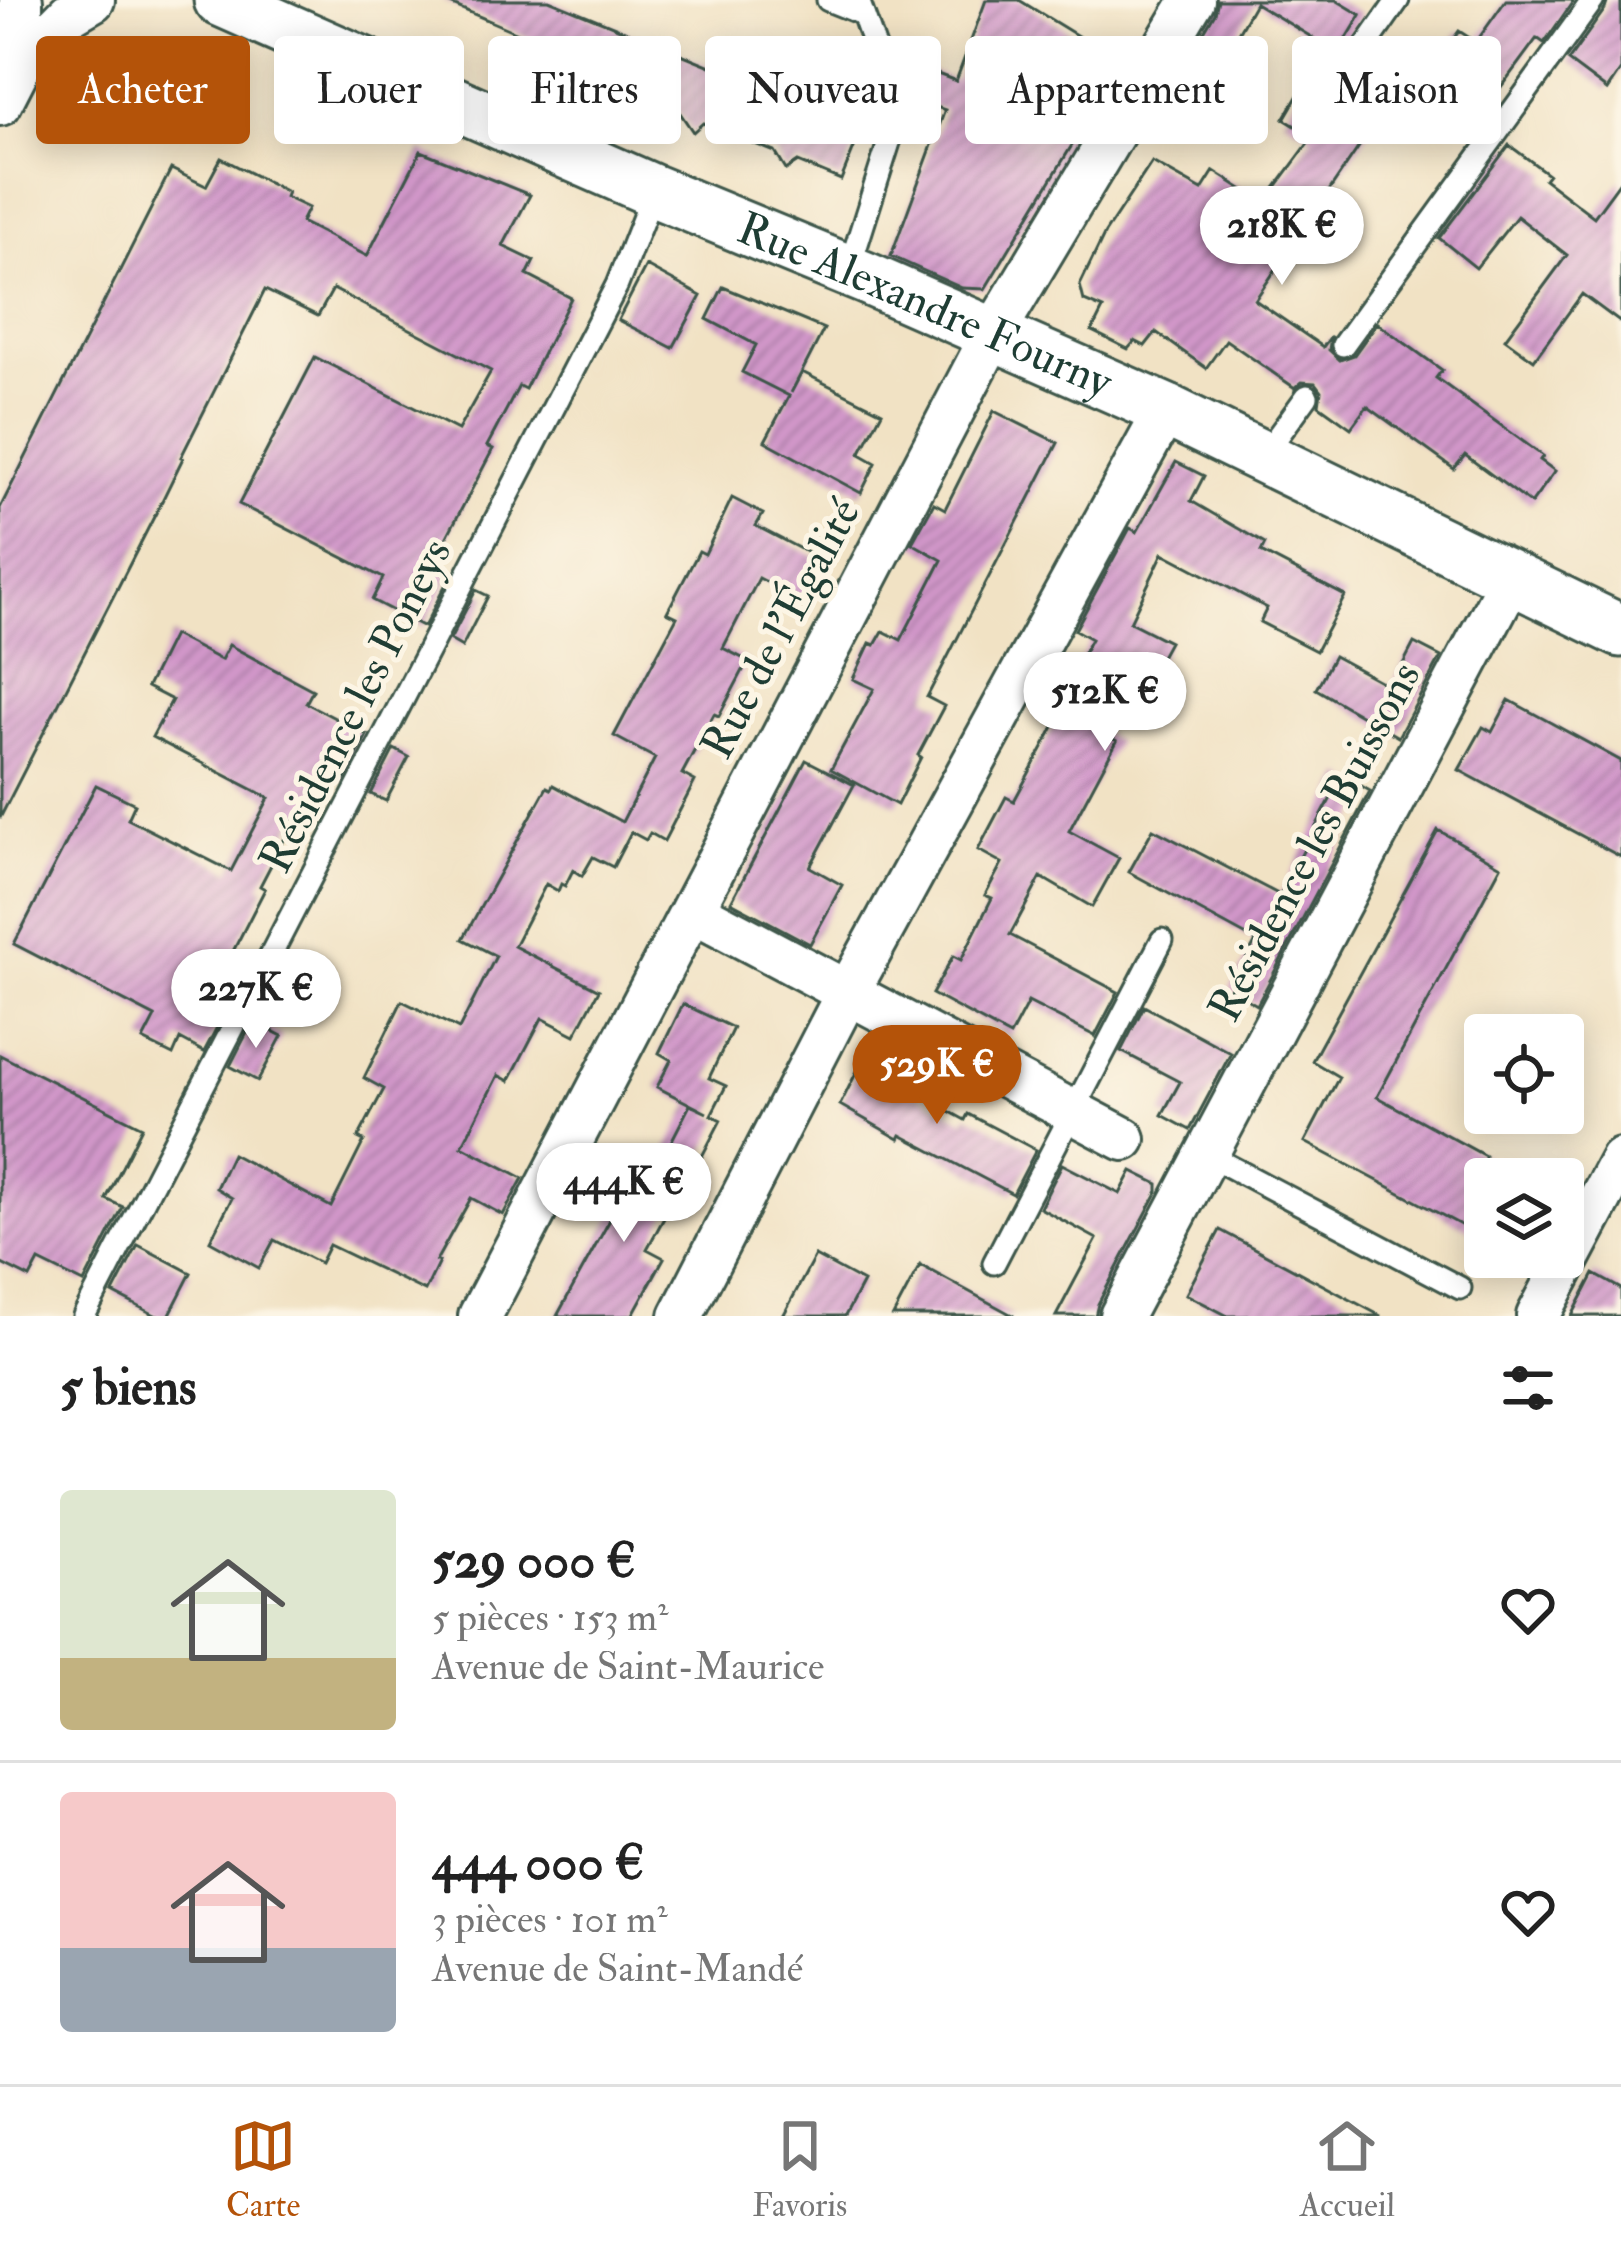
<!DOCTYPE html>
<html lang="fr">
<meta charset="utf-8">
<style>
:root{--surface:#fff;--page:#f6f6f6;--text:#222;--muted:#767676;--line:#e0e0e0;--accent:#b45309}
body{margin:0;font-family:"IM FELL Double Pica",serif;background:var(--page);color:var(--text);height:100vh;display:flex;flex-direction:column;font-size:45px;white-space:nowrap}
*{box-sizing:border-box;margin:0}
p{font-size:39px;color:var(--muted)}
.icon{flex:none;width:66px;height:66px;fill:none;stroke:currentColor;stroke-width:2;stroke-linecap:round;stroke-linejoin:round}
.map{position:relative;height:1316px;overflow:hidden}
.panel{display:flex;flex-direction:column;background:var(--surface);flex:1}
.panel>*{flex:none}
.guide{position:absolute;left:36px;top:36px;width:1551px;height:108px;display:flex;gap:24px}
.fabs{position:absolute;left:1464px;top:1014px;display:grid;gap:24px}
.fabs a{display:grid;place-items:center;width:120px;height:120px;border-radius:12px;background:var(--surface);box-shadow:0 6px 30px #0003;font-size:60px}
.price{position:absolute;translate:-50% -102px;padding:0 27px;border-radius:42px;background:#fff;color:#222;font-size:39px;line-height:78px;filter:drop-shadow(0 3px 6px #0008)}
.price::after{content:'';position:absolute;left:50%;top:72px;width:36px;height:27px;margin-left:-18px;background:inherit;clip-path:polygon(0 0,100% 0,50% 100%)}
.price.on{background:var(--accent);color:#fff}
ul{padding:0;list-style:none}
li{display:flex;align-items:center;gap:36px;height:300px;padding:0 60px}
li+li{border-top:3px solid var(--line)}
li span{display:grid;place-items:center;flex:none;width:336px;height:240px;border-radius:12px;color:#555}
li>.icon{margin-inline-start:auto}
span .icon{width:144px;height:144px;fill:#fffc;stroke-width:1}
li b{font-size:51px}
h2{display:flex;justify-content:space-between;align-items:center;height:144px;padding:0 60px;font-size:51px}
.chip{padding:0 42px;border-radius:12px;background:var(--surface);box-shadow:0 6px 30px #0003;font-size:42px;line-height:108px}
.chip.on{background:var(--accent);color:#fff}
.menu{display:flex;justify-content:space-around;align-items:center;height:168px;border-top:3px solid var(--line);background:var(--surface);font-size:33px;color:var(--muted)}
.menu a{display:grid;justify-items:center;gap:6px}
.menu .on{color:var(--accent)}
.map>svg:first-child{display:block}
.building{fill:url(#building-hatch)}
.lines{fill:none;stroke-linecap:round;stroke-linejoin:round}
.service-casing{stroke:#3e564a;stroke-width:27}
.minor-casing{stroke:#3e564a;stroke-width:48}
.tertiary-casing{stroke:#3e564a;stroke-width:57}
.service{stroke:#fff;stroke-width:21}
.minor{stroke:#fff;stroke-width:42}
.tertiary{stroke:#fff;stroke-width:51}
.labels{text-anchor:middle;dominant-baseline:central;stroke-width:10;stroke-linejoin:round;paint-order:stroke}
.street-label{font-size:45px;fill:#1f3d34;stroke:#fcf5e5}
</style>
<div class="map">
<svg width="1621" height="1316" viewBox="0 0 1621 1316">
<defs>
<pattern id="building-hatch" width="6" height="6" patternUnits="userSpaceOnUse" patternTransform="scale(3)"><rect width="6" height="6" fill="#d197c9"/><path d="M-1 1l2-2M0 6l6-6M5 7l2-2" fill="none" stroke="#a97ca4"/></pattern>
</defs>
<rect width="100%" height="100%" fill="#fcf5e5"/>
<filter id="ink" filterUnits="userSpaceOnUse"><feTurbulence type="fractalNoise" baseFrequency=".00833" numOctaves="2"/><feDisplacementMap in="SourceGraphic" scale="24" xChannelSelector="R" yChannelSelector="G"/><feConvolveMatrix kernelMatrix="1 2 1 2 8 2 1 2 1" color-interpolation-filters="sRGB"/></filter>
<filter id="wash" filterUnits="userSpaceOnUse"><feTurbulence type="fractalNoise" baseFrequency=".004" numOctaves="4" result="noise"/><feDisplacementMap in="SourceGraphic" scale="48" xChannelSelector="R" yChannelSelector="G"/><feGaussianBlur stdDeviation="2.7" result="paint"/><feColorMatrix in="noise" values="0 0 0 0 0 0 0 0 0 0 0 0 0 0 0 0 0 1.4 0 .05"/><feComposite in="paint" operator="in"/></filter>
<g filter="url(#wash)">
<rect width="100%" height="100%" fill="#f1e2c4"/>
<g id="blocks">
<path class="building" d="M441,0H549L862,128L841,180L798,162L786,170L775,152L703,123L693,132L680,113L613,86L601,96L588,76L548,60L553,48Z
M986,0H1019L1099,49L1085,74L1089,76L1070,119L1083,127L985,289L962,288L891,256L945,110L916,100L927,70L956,81Z
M1218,0H1336L1361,15L1338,53L1255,3L1224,57L1198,42L1215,13Z
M1506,0H1574L1544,43L1537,38L1487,106L1432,68L1459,31L1476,42Z
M1608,0H1621V69L1607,90L1568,61L1605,9Z
M1322,54L1392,98L1255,300L1323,347L1331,336L1329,350L1340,360L1354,355L1377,323L1409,346L1442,370L1436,378L1543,456L1540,460L1555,471L1531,504L1465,455L1454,469L1367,406L1351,428L1319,405L1321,391L1315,383L1302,382L1295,388L1226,340L1206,368L1156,332L1145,346L1135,341L1128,349L1092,331L1103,309L1084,301L1080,285L1105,233L1152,162L1202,190L1214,171L1264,203L1313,137L1284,119Z
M1509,145L1548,174L1544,179L1594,217L1621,180V323L1582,294L1534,360L1505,339L1567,255L1517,216L1476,268L1439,238Z
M421,151L530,195L503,246L534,261L527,275L571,298L525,389L519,386L487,446L493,449L431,567L450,576L424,627L372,600L383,578L239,504L315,357L458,430L491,371L333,289L318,316L265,290L181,457L183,458L158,509L0,818V508L171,169L206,186L221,158L287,192L285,197L308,208L301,222L367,256Z
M646,266L701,296L673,348L618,320Z
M723,287L824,329L791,393L802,372L882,412L860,454L876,463L861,493L765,441L789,396L742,372L756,345L707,319Z
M994,411L1058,443L927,697L944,706L918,755L921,757L897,805L831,769L874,689L853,679L870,643L875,645L883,631L901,640L942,560L912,543L934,503L945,509Z
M1176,462L1204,476L1191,501L1265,544L1261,552L1345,596L1316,651L1260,622L1267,608L1163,553L1130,622L1169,642L1153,671L1139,664L1102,733L1117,741L1069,831L1119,858L1092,907L1041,877L1010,935L1118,992L1095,1036L1028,1002L1010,1036L932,994L953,956L961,960L992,898L985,895L1002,863L978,850L1006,797L1014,801L1070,697L1062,692L1091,639L1075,630L1130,528L1137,532Z
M732,498L763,514L756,526L829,564L809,604L759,578L723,648L748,661L719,716L714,714L682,774L695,781L664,841L650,833L646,840L631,832L613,867L593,857L582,876L573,870L565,886L561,884L558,891L546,884L514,946L599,990L575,1035L542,1018L509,1081L498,1075L462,1146L523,1178L503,1215L471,1198L436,1261L439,1262L425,1291L329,1245L320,1263L274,1240L259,1268L210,1241L232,1198L216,1188L232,1154L331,1207L364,1141L358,1138L384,1089L364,1078L402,1001L459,1029L496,956L463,939L547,787L551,789L553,785L622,822L655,758L614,736L677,617L667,612L699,551L705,554Z
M476,590L488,596L462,647L450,640Z
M173,635L221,660L229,645L313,690L306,703L367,735L344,780L326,771L303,815L298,813L260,886L265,889L209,998L227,1008L204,1052L180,1039L173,1055L143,1040L155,1017L14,944L96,785L135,804L128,819L231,871L269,798L152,737L172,700L147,687Z
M1414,643L1441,657L1398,737L1316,689L1334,656L1391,687Z
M1509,700L1621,761V857L1459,770L1483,727L1492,732Z
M394,749L409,757L386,801L371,794Z
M806,760L854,785L810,867L842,885L810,944L731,902Z
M1343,775L1370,791L1257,1005L1230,989L1256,941L1129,872L1153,829L1280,895Z
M1438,830L1501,866L1377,1097L1485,1156V1238L1305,1142L1339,1077L1312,1061Z
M683,1004L733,1028L709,1078L726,1086L711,1115L721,1120L686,1187L656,1171L690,1105L707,1113L657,1087L671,1060L659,1053Z
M1144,1006L1231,1053L1190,1130L1162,1115L1180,1082L1121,1051Z
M253,1021L282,1036L258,1081L230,1066Z
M0,1055L142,1127L106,1199L123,1207L84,1283L39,1261L30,1278L0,1263Z
M864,1057L898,1074L894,1081L965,1120L968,1114L1036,1150L1013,1194L901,1135L899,1139L840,1105Z
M627,1156L682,1185L647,1249L664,1258L632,1316H557L612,1216L600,1209Z
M1062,1164L1120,1194L1132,1171L1158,1184V1191L1098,1304L1095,1316H1056L1097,1239L1040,1208Z
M1220,1230L1381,1316H1228L1186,1294Z
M138,1245L191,1273L169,1316H157L113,1293Z
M815,1256L863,1282L845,1316H783Z
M920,1265L1014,1316H893Z
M1594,1274L1621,1289V1316H1572Z"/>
</g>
</g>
<g filter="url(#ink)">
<use href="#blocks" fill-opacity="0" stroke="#3e564a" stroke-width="3"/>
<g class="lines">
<defs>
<path id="service" d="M828,0L863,14
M1356,60L1398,0
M849,269L891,136L890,90L858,0
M1343,345L1593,0
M1264,455L1307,396
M1206,1154L1460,1288
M994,1263L1162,940
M84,1316L617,285L654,191"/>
<path id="minor" d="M21,63L69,14L93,0
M0,104L21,63V0
M692,910L1124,1139
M480,1316L993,334L1193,0
M681,1316L848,992L1166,410
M1121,1316L1512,577
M1538,1316L1621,1160"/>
<g id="tertiary">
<path id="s1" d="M220,0L654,191L868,279L1166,410L1621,631"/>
</g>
</defs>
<use href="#service" class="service-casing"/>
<use href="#minor" class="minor-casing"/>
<use href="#tertiary" class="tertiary-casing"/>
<use href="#service" class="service"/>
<use href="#minor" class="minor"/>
<use href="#tertiary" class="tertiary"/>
</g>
</g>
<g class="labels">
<g class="street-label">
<text stroke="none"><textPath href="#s1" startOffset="768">Rue Alexandre Fourny</textPath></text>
<text transform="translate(781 629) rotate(-62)">Rue de l'Égalité</text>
<text transform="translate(356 706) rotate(-63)">Résidence les Poneys</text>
<text transform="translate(1315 842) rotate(-62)">Résidence les Buissons</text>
</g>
</g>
</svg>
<div class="fabs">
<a><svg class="icon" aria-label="locate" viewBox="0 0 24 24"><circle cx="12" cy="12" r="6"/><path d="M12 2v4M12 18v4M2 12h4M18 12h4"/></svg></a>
<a><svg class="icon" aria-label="layers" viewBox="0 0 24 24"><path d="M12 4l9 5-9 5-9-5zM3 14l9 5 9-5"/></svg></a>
</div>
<b class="price" style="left:1282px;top:288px">218K €</b>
<b class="price" style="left:1105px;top:754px">512K €</b>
<b class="price" style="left:256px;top:1051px">227K €</b>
<b class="price on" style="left:937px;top:1127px">529K €</b>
<b class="price" style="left:624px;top:1245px">444K €</b>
<div class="guide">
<a class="chip on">Acheter</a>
<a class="chip">Louer</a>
<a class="chip">Filtres</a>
<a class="chip">Nouveau</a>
<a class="chip">Appartement</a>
<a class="chip">Maison</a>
</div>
</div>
<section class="panel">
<h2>5 biens<svg class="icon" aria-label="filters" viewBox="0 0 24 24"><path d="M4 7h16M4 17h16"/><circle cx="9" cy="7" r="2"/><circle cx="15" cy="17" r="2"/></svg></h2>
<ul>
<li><span style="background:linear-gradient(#dfe7d0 70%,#c2b280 0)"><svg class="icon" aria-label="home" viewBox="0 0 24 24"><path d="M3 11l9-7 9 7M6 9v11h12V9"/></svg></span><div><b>529 000 €</b><p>5 pièces · 153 m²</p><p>Avenue de Saint-Maurice</p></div><svg class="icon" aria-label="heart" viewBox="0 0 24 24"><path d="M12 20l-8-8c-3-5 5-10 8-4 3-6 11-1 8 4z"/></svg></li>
<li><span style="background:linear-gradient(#f6c9c9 65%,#9aa5b1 0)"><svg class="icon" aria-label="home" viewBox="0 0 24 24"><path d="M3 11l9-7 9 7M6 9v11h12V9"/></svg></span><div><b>444 000 €</b><p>3 pièces · 101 m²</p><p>Avenue de Saint-Mandé</p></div><svg class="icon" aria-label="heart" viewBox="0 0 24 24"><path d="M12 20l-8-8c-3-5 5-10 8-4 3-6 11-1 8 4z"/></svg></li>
</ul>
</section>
<nav class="menu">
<a class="on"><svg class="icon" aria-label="map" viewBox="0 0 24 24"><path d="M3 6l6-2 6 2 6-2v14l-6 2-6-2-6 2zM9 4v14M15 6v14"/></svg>Carte</a>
<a><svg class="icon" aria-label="saved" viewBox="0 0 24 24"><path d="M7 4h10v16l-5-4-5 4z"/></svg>Favoris</a>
<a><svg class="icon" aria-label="home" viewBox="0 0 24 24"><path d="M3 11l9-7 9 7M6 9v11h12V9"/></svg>Accueil</a>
</nav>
